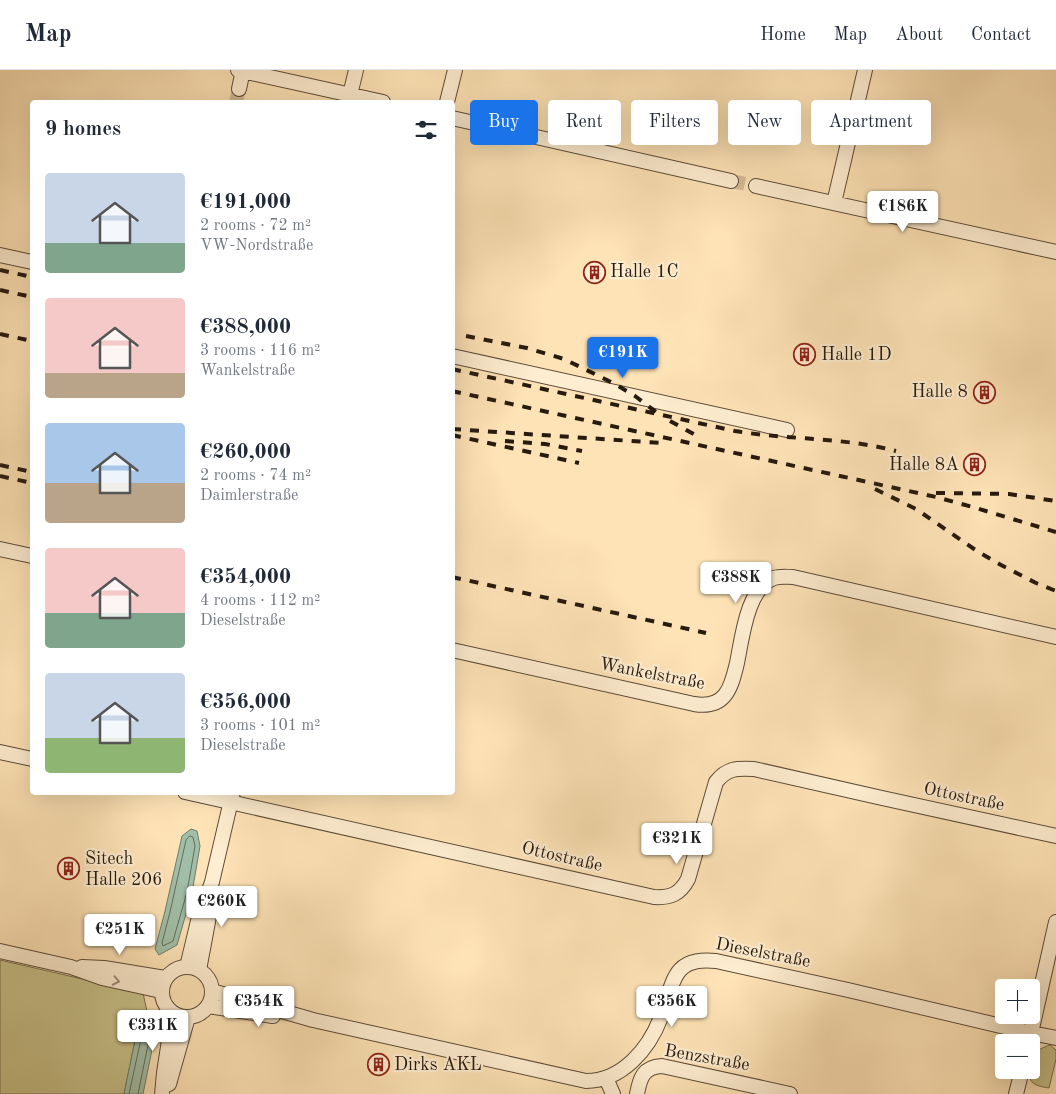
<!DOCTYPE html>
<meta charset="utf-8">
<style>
:root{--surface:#fff;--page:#f2f2f3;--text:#1f2937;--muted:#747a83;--line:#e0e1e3;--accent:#1a73e8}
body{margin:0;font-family:"Old Standard TT",serif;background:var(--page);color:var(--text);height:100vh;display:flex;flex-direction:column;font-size:19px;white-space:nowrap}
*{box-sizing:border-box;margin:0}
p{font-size:16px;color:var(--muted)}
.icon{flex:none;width:28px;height:28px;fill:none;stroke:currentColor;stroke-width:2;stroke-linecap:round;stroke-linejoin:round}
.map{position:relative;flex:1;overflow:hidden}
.side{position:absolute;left:30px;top:30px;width:425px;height:695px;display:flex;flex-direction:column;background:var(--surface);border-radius:5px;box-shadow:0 5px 20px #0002}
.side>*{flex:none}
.banner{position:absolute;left:470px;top:30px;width:475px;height:45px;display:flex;gap:10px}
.buttons{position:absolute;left:995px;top:909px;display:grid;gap:10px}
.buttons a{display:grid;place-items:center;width:45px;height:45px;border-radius:5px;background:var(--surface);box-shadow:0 5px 20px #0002;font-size:25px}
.price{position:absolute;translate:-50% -42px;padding:0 11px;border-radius:5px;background:#fff;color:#222;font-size:16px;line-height:32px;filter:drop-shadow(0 1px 2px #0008)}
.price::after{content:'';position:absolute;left:50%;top:30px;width:15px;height:11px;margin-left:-8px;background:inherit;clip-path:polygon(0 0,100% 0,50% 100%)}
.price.active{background:var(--accent);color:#fff}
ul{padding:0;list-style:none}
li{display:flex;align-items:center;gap:15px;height:125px;padding:0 15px}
li span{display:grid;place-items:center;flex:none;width:140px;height:100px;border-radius:5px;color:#555}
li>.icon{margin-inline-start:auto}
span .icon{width:60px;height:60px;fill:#fffc;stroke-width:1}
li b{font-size:21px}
h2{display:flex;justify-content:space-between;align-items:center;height:60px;padding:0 15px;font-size:21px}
.pill{padding:0 18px;border-radius:5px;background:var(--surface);box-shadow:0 5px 20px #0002;font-size:18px;line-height:45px}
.pill.active{background:var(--accent);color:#fff}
header{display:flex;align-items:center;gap:30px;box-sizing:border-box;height:70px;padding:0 25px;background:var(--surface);border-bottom:1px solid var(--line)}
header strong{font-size:24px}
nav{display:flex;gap:28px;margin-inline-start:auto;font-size:18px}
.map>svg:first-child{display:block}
.green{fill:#c8c189;stroke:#786e4c}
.water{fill:#a1bfa8;stroke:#707d6b}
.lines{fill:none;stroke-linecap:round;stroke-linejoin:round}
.shore{stroke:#646c5c;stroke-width:1}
.minor-tunnel{stroke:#d3bb95;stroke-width:14;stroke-dasharray:14 7;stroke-linecap:butt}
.minor-casing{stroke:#5d4c39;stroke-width:16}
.minor{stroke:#feedd0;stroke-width:14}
.rail{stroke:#271a0f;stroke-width:4;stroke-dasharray:9 9;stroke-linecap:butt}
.oneway{stroke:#9d8e79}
.labels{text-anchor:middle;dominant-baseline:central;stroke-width:4.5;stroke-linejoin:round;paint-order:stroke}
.poi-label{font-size:18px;fill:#271a0f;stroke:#feedd0;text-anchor:start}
.street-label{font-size:18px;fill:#271a0f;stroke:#feedd0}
</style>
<header>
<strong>Map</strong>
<nav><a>Home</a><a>Map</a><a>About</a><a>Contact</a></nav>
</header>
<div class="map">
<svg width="1056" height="1024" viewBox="0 0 1056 1024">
<rect width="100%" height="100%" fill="#fee3b6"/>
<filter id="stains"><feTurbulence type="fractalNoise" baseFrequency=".004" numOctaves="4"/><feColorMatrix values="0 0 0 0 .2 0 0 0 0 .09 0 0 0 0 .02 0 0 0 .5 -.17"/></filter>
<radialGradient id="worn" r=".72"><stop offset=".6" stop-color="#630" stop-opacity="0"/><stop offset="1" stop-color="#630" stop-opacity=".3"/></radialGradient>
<path class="green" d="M0,890L143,923L148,946L139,951L124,1024H0Z
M1050,975L1056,980V989L1049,1018C1037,1016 1029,1015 1028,1000H1031C1031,985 1035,980 1050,975Z"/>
<path class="water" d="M191,759L197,761L200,776L192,823L177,875L159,885L155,879L165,841L182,766Z
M148,946L154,952L155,965L143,1024H124L139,951Z"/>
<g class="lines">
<path class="shore" d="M190,766L193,767L195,776L187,822L173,871L163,876L162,873L170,842L186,770Z
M129,1024L144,955L147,953L149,955L150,965L138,1024"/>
<path class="minor-tunnel" d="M236,32L239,19
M731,111L756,116"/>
<defs>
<path id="minor" d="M238,0L383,32
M239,19L243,0
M350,25L356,0
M447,32L455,0
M452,48L731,111
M756,116L1056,182
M834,133L865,0
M0,185L32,192
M452,286L787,360
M0,479L32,486
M452,580L694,634C725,639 731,619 737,593C742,569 747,517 774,508C780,506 786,507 793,507L1056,567
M0,682L32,689
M185,722L654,827C671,828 680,824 688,809L716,712C727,698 737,698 754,699L882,728L1056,766
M1056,852L1031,963L1056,968
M0,881L71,897L102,908L161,921
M162 922a25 25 0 1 1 50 0a25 25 0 1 1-50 0Z
M82,897L104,898L165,908
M187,897L198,851L212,812L233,722
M199,900L208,852L211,832
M212,921L313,950L586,1011C622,1011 649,979 661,947C667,934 670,911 680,900C689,890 703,890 716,891L848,920L1031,963L1029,972
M208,936L273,946
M606,1008L613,1024
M169,1014L188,947
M162,1024L164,1003L173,944
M637,1024C640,1008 643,997 662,996L790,1024
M1016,1024L1022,1000"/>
</defs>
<use href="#minor" class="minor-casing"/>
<use href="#minor" class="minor"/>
<path class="rail" d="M0,200L32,207
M0,220L32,227
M0,264L32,271
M466,266L527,278L564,289L615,314L635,326L656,342
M452,299L735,361C788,370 844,367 896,381
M452,321L936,427L976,438L1056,462
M670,351L701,368
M452,359L662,373
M452,365L579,393
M505,371L545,374L582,381
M0,395L32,402
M0,406L32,413
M875,419L916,439L977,481L1001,495L1036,513L1056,521
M936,423L1009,424L1056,431
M452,507L706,563"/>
</g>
<defs><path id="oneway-chevron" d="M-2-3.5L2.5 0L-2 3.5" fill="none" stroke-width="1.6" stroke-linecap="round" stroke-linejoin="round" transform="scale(1.25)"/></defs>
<use class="oneway" href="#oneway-chevron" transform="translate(116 911) rotate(12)"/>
<defs>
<symbol id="building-ring" viewBox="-11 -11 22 22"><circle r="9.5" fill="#feedd0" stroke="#8f2418" stroke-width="1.5"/><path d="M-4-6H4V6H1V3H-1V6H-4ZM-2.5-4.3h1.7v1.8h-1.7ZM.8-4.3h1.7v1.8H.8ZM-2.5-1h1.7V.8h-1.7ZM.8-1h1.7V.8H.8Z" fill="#8f2418"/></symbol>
</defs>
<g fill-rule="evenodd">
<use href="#building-ring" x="582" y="190" width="25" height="25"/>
<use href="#building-ring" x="792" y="272" width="25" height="25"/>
<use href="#building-ring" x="972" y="310" width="25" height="25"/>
<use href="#building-ring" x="962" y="382" width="25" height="25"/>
<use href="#building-ring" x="56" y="786" width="25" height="25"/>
<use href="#building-ring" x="366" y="982" width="25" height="25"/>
</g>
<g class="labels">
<g class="poi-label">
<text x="610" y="202">Halle 1C</text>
<text x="821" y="285">Halle 1D</text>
<text x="968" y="322" text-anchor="end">Halle 8</text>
<text x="959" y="395" text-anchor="end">Halle 8A</text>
<text x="85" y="789">Sitech<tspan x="85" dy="21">Halle 206</tspan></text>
<text x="394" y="995">Dirks AKL</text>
</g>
<g class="street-label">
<text transform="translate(652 604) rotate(11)">Wankelstraße</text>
<text transform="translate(964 727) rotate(12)">Ottostraße</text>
<text transform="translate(562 787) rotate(13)">Ottostraße</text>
<text transform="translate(763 883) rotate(11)">Dieselstraße</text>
<text transform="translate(707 988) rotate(10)">Benzstraße</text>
</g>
</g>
<rect width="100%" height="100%" filter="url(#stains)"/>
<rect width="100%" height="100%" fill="url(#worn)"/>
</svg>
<div class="buttons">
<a>+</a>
<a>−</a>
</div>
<b class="price" style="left:903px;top:163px">€186K</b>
<b class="price active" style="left:623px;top:309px">€191K</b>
<b class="price" style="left:736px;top:534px">€388K</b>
<b class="price" style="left:677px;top:795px">€321K</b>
<b class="price" style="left:222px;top:858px">€260K</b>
<b class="price" style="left:120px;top:886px">€251K</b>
<b class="price" style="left:259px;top:958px">€354K</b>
<b class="price" style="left:672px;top:958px">€356K</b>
<b class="price" style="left:153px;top:982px">€331K</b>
<div class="banner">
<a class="pill active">Buy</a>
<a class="pill">Rent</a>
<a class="pill">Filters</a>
<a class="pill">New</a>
<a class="pill">Apartment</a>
</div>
<section class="side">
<h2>9 homes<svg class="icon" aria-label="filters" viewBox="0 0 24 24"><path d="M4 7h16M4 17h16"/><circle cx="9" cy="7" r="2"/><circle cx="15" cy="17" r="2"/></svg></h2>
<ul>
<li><span style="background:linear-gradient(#c9d6e8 70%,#7fa58c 0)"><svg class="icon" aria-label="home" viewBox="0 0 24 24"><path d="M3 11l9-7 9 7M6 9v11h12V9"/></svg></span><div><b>€191,000</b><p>2 rooms · 72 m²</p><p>VW-Nordstraße</p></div></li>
<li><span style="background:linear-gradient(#f6c9c9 75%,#b9a48a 0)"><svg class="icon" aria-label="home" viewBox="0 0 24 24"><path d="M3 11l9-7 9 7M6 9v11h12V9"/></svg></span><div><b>€388,000</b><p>3 rooms · 116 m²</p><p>Wankelstraße</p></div></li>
<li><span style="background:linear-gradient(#a9c7e8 60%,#b9a48a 0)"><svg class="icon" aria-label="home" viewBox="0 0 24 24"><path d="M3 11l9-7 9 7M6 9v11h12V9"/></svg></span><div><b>€260,000</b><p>2 rooms · 74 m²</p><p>Daimlerstraße</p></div></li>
<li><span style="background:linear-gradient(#f6c9c9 65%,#7fa58c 0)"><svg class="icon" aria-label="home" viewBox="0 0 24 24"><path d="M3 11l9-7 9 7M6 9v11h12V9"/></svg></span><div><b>€354,000</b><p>4 rooms · 112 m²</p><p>Dieselstraße</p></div></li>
<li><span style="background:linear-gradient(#c9d6e8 65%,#8fb573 0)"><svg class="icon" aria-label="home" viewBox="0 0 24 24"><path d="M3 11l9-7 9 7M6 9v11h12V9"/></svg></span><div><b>€356,000</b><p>3 rooms · 101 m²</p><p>Dieselstraße</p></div></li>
</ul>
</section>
</div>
